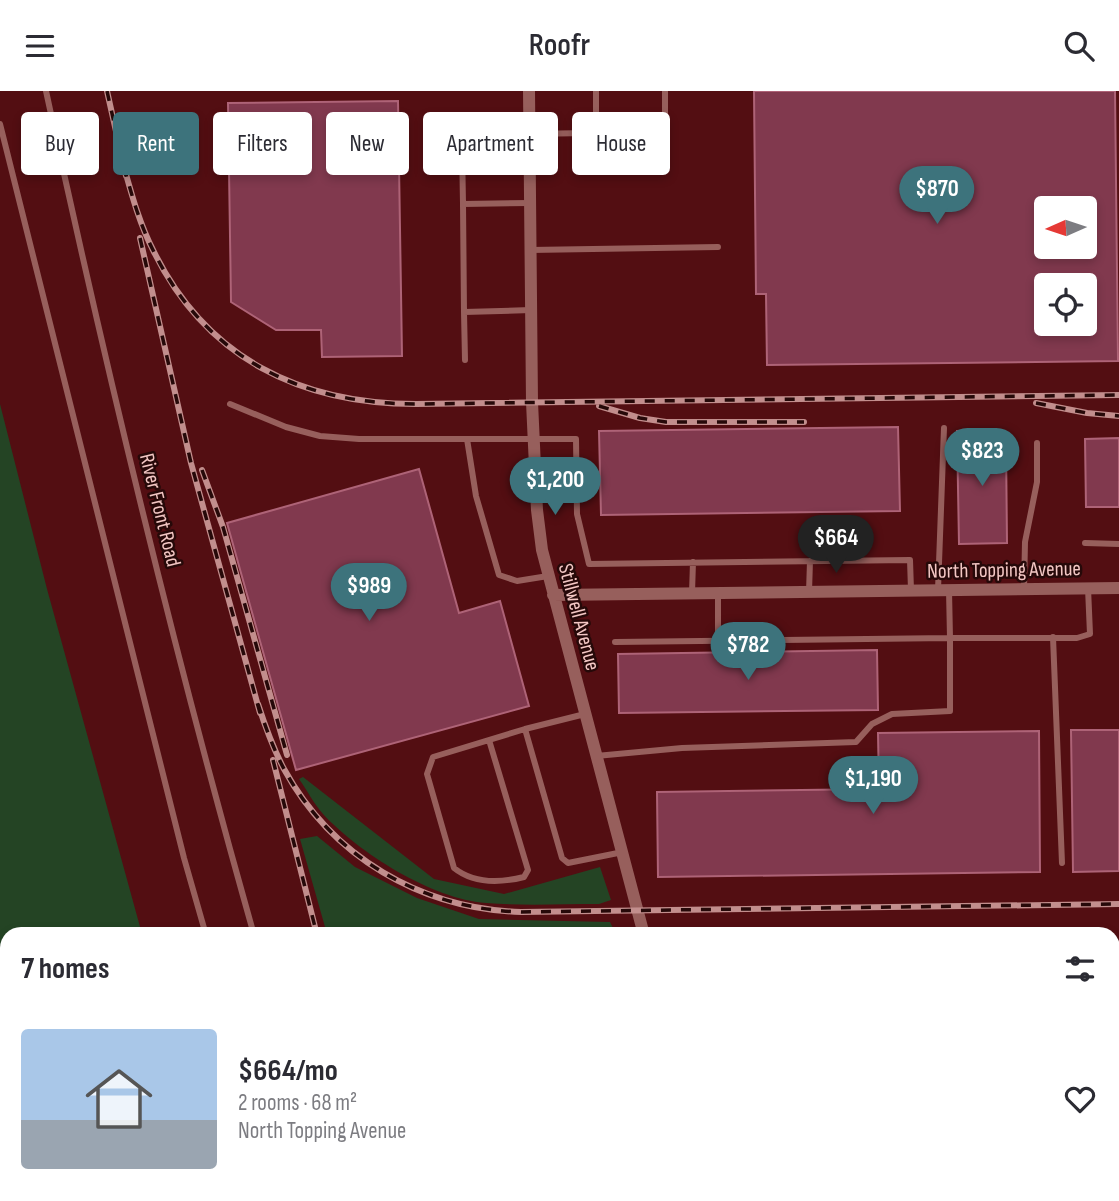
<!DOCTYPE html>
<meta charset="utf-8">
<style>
:root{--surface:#fff;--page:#f7f7f7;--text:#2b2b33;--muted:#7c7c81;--line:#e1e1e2;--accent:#3d737c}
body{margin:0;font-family:"Sofia Sans Condensed",sans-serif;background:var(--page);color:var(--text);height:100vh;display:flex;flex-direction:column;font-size:26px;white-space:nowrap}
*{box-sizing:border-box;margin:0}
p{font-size:23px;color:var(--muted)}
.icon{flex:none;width:38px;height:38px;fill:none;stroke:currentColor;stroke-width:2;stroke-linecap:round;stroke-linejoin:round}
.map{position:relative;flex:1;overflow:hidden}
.sheet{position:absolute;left:0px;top:836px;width:1120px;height:275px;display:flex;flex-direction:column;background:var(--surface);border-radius:21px 21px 0 0;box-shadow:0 4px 10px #0003}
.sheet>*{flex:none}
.hud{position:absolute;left:21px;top:21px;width:700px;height:63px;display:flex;gap:14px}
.needle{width:46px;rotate:267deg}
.fabs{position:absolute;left:1034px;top:105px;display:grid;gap:14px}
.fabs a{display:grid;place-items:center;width:63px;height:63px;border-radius:7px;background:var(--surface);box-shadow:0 4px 10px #0003;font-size:35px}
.price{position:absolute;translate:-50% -60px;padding:0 16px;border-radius:24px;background:var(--accent);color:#fff;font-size:23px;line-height:46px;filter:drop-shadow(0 2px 4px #0008)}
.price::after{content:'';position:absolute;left:50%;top:42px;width:21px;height:16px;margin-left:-10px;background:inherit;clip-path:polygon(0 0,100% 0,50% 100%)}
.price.selected{background:#222;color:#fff}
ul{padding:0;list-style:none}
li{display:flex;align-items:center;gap:21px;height:175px;padding:0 21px}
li+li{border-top:2px solid var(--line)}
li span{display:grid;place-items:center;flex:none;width:196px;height:140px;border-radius:7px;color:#555}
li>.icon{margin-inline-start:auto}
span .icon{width:84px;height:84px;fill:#fffc;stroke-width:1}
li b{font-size:30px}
h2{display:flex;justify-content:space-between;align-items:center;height:84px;padding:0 21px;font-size:30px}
.chip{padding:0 24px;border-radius:7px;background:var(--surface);box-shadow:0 4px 10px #0003;font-size:24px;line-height:63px}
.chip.selected{background:var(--accent);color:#fff}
header{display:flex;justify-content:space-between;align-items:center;height:91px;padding:0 21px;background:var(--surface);font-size:32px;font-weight:600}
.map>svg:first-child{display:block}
.green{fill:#244424}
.building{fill:#81394e;stroke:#ae6377;stroke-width:2;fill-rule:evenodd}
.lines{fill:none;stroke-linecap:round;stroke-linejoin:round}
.lane{stroke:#975f5c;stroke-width:6}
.street{stroke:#975f5c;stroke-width:12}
.rail-casing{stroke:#c28e8d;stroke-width:6}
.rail{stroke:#260909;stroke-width:3.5;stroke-dasharray:10;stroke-linecap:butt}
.labels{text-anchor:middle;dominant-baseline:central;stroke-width:5;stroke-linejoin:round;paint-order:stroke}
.street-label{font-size:21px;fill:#f3c7c4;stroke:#260909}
</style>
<header><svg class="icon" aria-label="menu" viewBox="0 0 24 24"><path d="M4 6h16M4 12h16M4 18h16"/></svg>Roofr<svg class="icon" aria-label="search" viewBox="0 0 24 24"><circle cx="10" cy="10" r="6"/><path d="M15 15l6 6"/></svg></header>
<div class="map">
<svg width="1119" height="1110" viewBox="0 0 1119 1110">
<rect width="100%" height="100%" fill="#530e12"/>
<path class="green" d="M0,313L47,498L142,843L7,844V1104H217L219,1110H0Z
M303,686L434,788L504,803L600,776L611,809L599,813C561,813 523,815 486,812C432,808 359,762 323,723C314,713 307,699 299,688Z
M317,745L355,776L417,807L479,828L610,831L616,843H327L300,748Z"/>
<path class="building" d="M754,0H1115L1118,270L767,274L766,203H756ZM1046,117H1085V156H1046ZM1046,194H1085V233H1046Z
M398,10L402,265L322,266L321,239H276L231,211L228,12Z
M898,336L900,420L601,424L599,340Z
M997,339L998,353H1006L1007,452L959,453L957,340Z
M1119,347V416H1086L1085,348Z
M419,378L459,522L500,510L529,615L296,679L227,432Z
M877,559L878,619L619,622L618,563Z
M1071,639H1119V780L1073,781Z
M1039,640L1040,781L658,786L657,701L879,698L878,642Z"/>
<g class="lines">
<path class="lane" d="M46,0C107,283 175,565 254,844
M0,33L184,767L206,844
M596,38L665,37V0
M529,43L588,42L596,38V0
M462,55L463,113
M530,112L463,113L464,221L531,219
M530,159L718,156
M464,221L465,269
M230,313L286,336L320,345L359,348H576L577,423L589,473L910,469L911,499
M467,348L476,405L499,484L517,490L548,485
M1085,452L1119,453
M1024,498L1025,451L1037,391V352
M938,499L944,337
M809,501L810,470
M692,502L693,471
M718,503V550
M1053,546L1062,772
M615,551L950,547L949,499
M585,623L525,638L562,767L568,772L623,761
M489,649L528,779L524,786C500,792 474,793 454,777L427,683L433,666L525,638
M596,665L682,657L856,651L872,633L892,623L950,620V547H1077L1090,543L1088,497
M1113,1049L1119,1058
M1113,1084H1119
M282,1104L284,1110
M331,1104L332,1110
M1034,1104V1110
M831,1110V1104"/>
<path class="street" d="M529,0L532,311L537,419L542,459L644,844
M553,504L1119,497
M716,1104L718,1110"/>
<defs>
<path id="rail" d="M107,0L126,85
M124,76C132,105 140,134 154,161C207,268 301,313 416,313L1119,304
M140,147L191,372L260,622
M1036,312L1087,322L1119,325
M599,315L640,327L666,331H804
M202,379L223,436L287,664
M258,613C265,635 273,657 284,678C332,766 421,818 521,821L1119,813
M273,669L317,844
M390,1104L392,1110
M404,1104L406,1110"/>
</defs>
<use href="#rail" class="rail-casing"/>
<use href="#rail" class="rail"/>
</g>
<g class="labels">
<g class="street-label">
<text transform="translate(160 419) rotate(76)">River Front Road</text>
<text transform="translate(1004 479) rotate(-1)">North Topping Avenue</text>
<text transform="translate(579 526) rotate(75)">Stillwell Avenue</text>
</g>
</g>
</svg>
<div class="fabs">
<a><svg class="needle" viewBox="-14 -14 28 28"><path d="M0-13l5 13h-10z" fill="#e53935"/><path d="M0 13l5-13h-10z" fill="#7c7c81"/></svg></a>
<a><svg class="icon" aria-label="locate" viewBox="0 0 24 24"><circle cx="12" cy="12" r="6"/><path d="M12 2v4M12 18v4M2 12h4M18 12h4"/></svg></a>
</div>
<b class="price" style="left:937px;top:135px">$870</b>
<b class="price" style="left:982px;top:397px">$823</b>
<b class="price" style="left:555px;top:426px">$1,200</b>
<b class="price selected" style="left:836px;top:484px">$664</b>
<b class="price" style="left:369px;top:532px">$989</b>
<b class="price" style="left:748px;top:591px">$782</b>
<b class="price" style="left:873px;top:725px">$1,190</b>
<div class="hud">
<a class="chip">Buy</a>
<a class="chip selected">Rent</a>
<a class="chip">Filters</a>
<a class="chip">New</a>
<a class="chip">Apartment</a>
<a class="chip">House</a>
</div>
<section class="sheet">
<h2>7 homes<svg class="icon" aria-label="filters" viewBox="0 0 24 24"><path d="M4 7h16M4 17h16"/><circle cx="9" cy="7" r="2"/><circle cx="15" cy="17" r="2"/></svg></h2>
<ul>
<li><span style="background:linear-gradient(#a9c7e8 65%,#9aa5b1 0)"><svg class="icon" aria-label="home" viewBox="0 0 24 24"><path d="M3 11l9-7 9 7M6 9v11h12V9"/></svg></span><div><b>$664/mo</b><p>2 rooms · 68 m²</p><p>North Topping Avenue</p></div><svg class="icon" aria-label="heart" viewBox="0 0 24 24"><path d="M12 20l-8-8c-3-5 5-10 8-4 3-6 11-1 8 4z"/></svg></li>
</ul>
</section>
</div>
